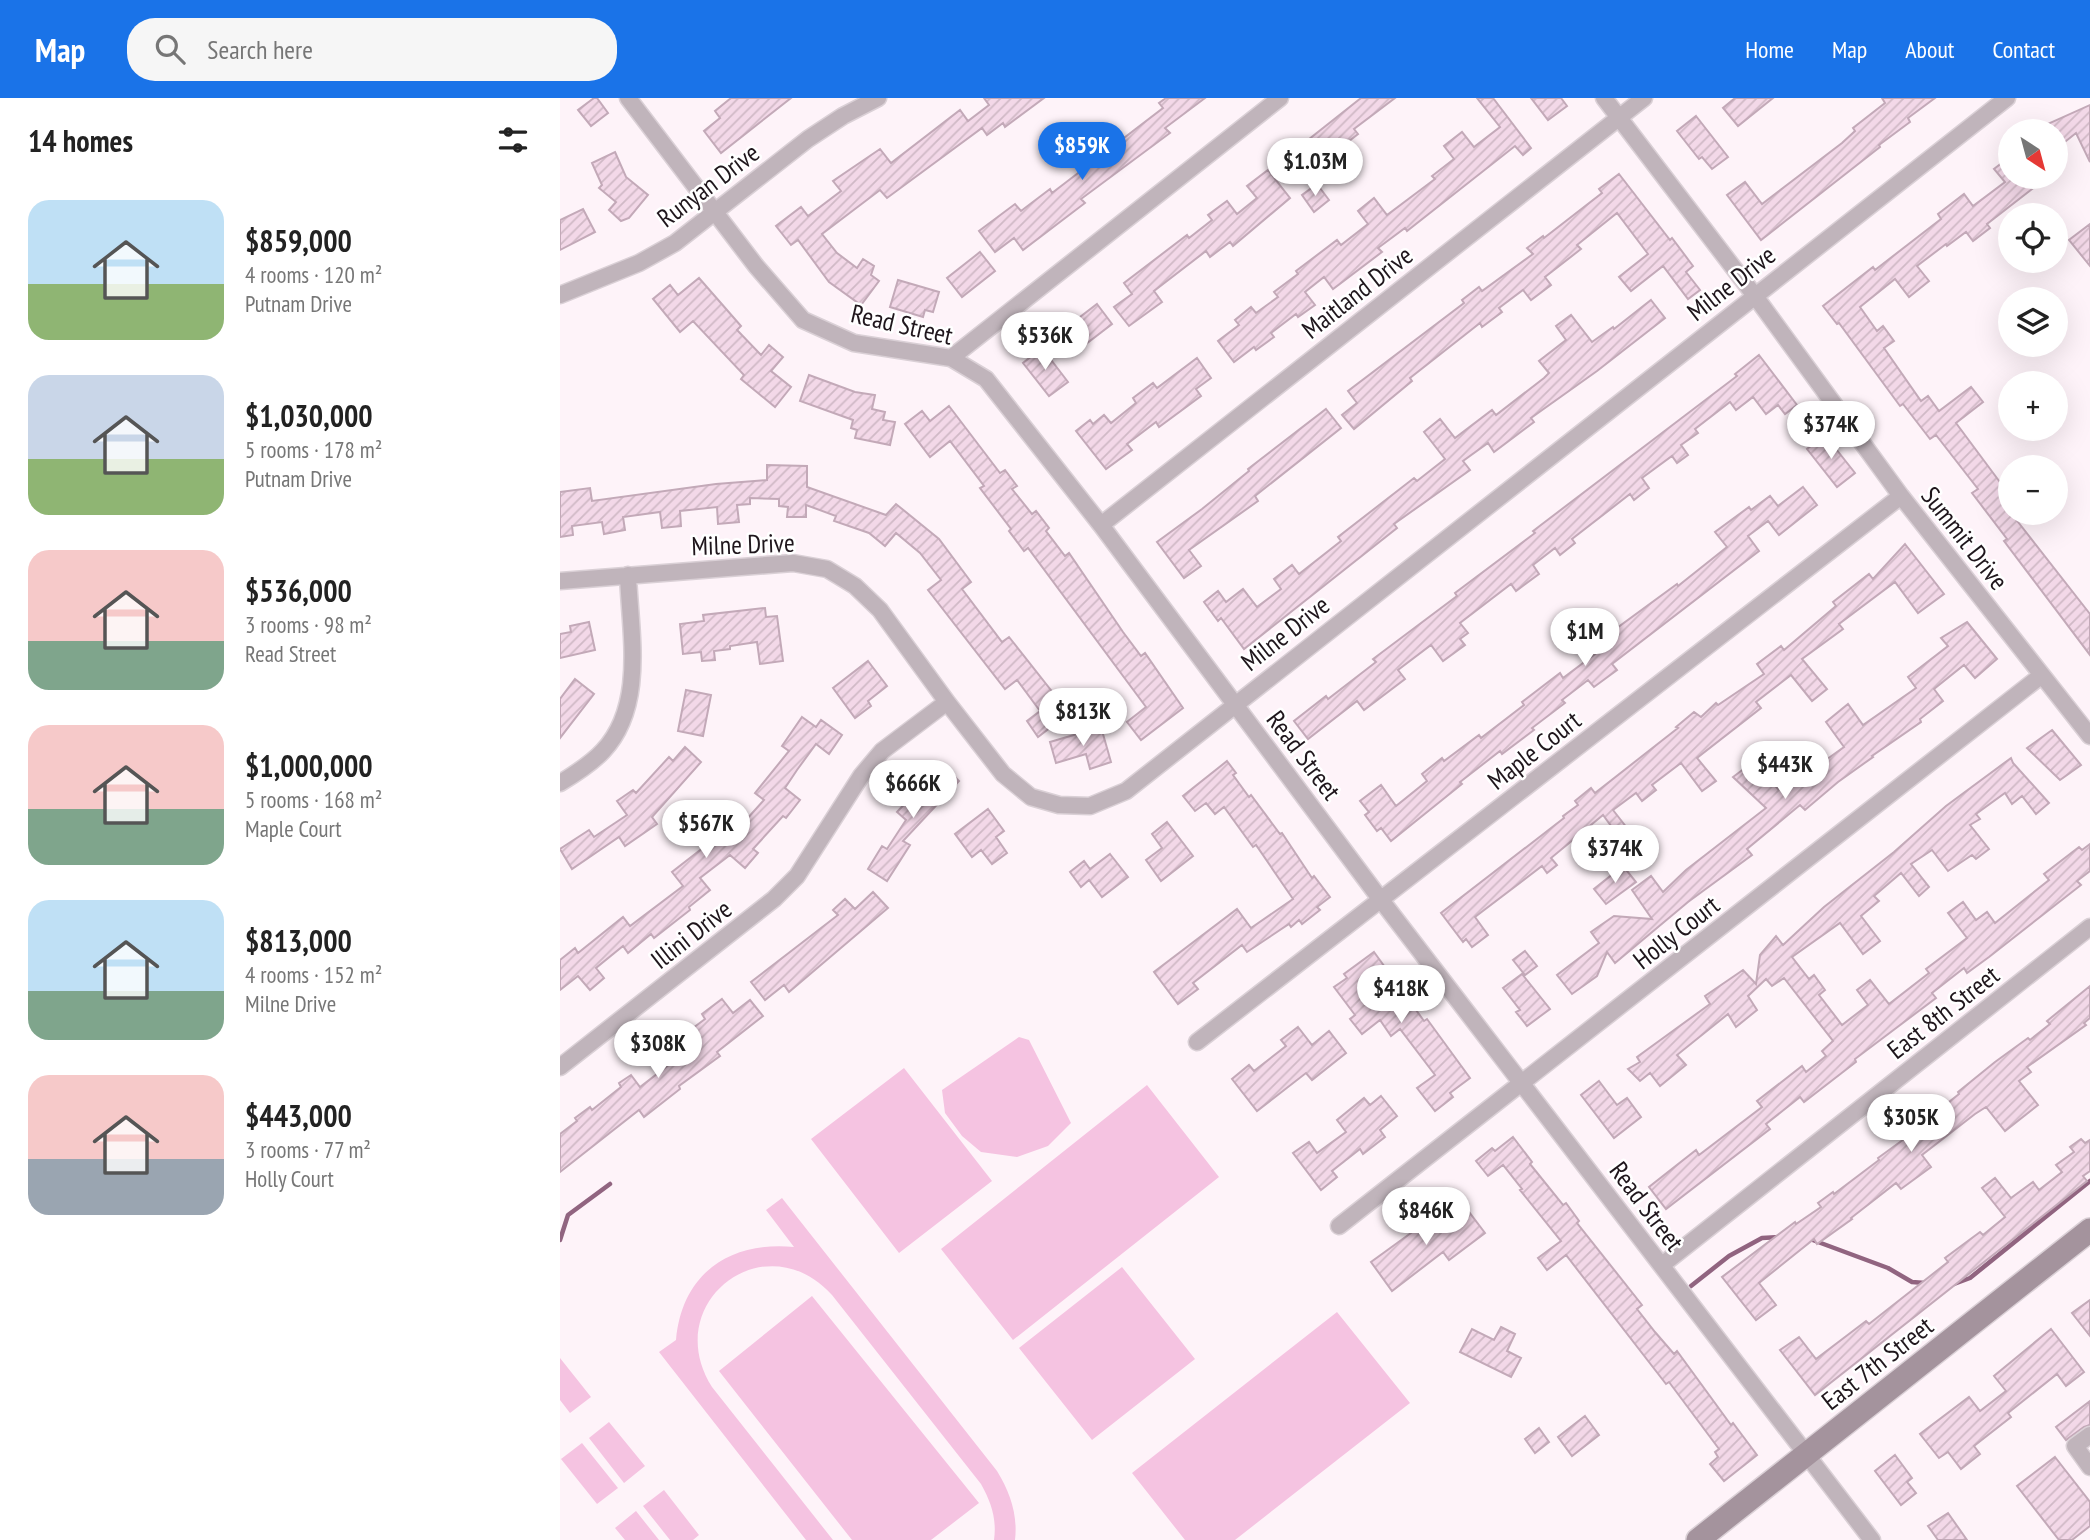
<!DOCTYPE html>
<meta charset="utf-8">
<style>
:root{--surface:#fff;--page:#f6f6f6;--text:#222;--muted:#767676;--accent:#1a73e8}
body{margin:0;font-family:"PT Sans Narrow",sans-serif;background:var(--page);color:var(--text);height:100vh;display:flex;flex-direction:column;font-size:26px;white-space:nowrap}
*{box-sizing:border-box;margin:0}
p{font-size:23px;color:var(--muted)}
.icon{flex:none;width:38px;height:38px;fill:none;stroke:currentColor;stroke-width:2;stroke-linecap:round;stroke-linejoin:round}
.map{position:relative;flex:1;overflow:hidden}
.drawer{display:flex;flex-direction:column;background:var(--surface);width:560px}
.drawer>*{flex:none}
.needle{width:46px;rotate:144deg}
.tools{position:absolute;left:1438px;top:21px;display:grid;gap:14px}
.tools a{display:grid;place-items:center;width:70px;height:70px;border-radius:50%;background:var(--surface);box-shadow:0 7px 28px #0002;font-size:35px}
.price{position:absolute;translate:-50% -60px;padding:0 16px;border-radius:24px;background:#fff;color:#222;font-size:23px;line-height:46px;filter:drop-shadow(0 2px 4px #0008)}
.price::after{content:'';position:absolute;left:50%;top:42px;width:21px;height:16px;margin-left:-10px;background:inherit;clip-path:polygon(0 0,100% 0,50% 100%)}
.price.selected{background:var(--accent);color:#fff}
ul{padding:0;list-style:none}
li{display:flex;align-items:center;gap:21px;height:175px;padding:0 28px}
li span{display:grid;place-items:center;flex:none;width:196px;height:140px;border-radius:21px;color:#555}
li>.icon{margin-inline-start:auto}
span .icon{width:84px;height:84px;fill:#fffc;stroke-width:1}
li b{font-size:30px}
h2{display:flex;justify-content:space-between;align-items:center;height:84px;padding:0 28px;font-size:30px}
header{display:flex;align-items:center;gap:42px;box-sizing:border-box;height:98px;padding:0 35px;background:var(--accent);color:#fff}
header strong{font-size:33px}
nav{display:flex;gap:38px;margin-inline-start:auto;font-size:24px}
.search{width:490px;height:63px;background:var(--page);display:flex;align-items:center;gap:18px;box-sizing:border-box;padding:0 24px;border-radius:28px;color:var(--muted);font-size:26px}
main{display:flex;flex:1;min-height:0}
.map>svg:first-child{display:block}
.garden{fill:#f5c3e1}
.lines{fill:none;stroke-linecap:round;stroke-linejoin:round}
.stream{stroke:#916480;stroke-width:4.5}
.building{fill:url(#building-hatch);stroke:#c3a9b8;stroke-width:2}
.street-casing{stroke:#dad0d6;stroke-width:19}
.secondary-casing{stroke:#dad0d6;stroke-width:26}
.street{stroke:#c0b4bb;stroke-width:16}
.secondary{stroke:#a4939d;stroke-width:23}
.labels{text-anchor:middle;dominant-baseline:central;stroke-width:5;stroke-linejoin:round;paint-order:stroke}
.street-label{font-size:26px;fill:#1f161c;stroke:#fff}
</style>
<header>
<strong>Map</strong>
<div class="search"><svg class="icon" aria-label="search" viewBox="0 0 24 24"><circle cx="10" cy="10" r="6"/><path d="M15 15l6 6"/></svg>Search here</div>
<nav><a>Home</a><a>Map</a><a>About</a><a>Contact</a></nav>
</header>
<main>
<section class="drawer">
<h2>14 homes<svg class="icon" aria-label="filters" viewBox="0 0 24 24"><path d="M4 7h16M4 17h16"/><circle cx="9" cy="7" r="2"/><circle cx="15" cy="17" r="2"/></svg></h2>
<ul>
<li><span style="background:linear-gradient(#bfe0f5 60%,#8fb573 0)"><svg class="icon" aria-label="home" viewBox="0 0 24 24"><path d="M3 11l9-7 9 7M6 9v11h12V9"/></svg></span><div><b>$859,000</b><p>4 rooms · 120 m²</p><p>Putnam Drive</p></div></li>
<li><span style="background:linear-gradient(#c9d6e8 60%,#8fb573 0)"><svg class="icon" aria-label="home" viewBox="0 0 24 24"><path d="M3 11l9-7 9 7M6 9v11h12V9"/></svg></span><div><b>$1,030,000</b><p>5 rooms · 178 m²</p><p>Putnam Drive</p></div></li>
<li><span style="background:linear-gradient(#f6c9c9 65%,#7fa58c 0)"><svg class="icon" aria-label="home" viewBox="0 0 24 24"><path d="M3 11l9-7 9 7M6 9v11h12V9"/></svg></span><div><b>$536,000</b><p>3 rooms · 98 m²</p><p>Read Street</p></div></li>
<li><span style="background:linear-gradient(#f6c9c9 60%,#7fa58c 0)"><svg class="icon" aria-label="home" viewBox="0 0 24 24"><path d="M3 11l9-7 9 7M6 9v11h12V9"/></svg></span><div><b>$1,000,000</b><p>5 rooms · 168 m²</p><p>Maple Court</p></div></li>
<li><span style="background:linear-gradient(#bfe0f5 65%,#7fa58c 0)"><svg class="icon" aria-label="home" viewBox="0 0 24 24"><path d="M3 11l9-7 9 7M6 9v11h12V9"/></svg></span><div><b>$813,000</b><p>4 rooms · 152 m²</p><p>Milne Drive</p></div></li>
<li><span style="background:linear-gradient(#f6c9c9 60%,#9aa5b1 0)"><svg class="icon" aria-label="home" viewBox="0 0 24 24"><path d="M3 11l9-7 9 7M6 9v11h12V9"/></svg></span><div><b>$443,000</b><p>3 rooms · 77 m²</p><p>Holly Court</p></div></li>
</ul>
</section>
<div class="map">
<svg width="1530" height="1442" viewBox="0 0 1530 1442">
<defs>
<pattern id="building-hatch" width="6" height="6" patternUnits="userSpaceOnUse" patternTransform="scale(1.75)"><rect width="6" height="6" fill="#f3d8e8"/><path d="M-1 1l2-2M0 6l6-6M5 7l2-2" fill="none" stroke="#d0b9c6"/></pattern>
</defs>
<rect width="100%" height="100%" fill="#fef3f9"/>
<path class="garden" d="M459,939L469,942L511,1025L488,1048L457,1059L421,1054L402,1038L385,1015L382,992Z
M344,970L432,1083L339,1155L251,1041Z
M587,987L659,1079L453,1242L381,1151Z
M222,1100L437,1373C450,1394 458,1417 455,1442H434C437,1421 431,1404 421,1386L272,1197C205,1123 99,1205 152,1289L273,1442H246L99,1254L116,1242C122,1175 170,1143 234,1149L206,1112Z
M562,1169L635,1261L532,1342L459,1250Z
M252,1198L419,1405L371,1442H292L159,1273Z
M777,1214L850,1305L675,1442H625L572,1375Z
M0,1260L31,1299L10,1315L0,1302Z
M49,1324L85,1368L64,1385L29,1340Z
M22,1345L58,1390L37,1406L1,1361Z
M104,1392L139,1437L133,1442H110L83,1408Z
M76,1413L99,1442H65L55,1430Z"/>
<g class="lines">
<path class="stream" d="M1250,1141L1328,1170L1352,1184L1365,1185
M0,1142L8,1117L50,1086
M1394,1186L1410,1180L1530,1083
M1131,1188L1169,1158L1202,1140L1220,1139"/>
</g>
<path class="building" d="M34,0H37L48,15L31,28L18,12Z
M171,0H231L161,55L144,33L160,20L155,13Z
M424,0H484L445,29L443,25L427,37L422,30L327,100L320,92L262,136L277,155L297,170L303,161L314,168L311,177L319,183L301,207L269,184L238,142L231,147L216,128L241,109L248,118L281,93L273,83L320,51L331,65L400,12L408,23L429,7Z
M606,0H645L605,30L610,35L521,101L525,105L463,152L454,140L435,154L419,133L455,106L461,113L490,91L492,95L603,10L599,5Z
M801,0H835L794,31L798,36L770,58L773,62L748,81L729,57Z
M917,0H933L971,50L963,57L955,48L847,133L845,130L818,150L822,154L773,191L764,179L745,194L755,207L738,219L736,216L711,235L714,239L696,252L694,249L674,264L658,243L679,227L675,222L691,209L696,215L718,199L714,194L738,176L736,173L777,142L781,147L808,126L798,113L814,100L827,117L875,81L872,78L894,61L884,48L902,34L914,49L940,29Z
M971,0H1001L1007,8L988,22Z
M1175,0H1213L1178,28L1163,10Z
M1322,0H1375L1348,20L1350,24L1319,47L1320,49L1201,142L1167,97L1185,84L1202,106L1282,45L1295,33L1293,30L1325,5Z
M1530,7V64L1516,35L1496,51V33H1472Z
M1136,18L1168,59L1152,71L1142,59L1139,61L1117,33Z
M55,54L66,79L88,97L69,120L61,123L49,112L56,104L39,90L42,87L32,65Z
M1451,58V79H1469L1476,88L1427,126L1430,130L1413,143L1406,134L1387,148L1386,146L1357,168L1369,183L1349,199L1335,181L1300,209L1317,233L1323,228L1334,243L1324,250L1361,303L1368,298L1379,313L1411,289L1423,304L1396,325L1451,399V415L1530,516V557L1444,443L1447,441L1412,395L1418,391L1376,337L1370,341L1343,306L1340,308L1279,225L1277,226L1263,208L1313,169L1315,172L1381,121L1378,116L1404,96L1413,108L1445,84L1434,71Z
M708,72L730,100L673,148L670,144L650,159L646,153L594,193L602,204L569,228L554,209L572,196L564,185L627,137L629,140L652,122L648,117L667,103L677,116L697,100L687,88Z
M1059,76L1110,142L1112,140L1133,168L1126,174L1140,192L1128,201L1103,168L1071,193L1059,179L1088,156L1057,115L1017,147L1021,151L985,179L991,187L971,202L963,192L939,210L942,214L922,229L920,225L850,280L852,283L794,331L782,317L797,305L788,293L904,205L902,202L919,189L922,193L973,156L967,150L983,138L984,140L1042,95L1039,91Z
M757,86L769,102L754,114L742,97Z
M23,111L35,134L0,152V122Z
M1530,126V168L1509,142Z
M420,154L435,173L402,199L387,180Z
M139,180L181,228L177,232L201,257L209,247L223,259L211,273L231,289L215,309L181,281L184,277L133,223L120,234L93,201L110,187L118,197Z
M338,182L379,194L373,214L365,212L363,219L330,209Z
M1091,202L1105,220L1037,273L971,320L974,324L934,354L928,345L903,363L910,372L834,426L837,430L684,551L661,520L658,523L644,504L658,493L666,504L683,491L697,509L721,491L714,481L732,467L739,476L781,443L778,439L854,380L857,383L885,361L864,334L880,321L895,340L932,312L936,317L984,280L989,275L979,263L1006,242L996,228L1011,217L1032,244L1053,229L1054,231Z
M537,206L552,226L522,249L507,229Z
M482,250L508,284L489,298L463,265Z
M1199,257L1237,307L1225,316L1218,307L1206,316L1193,299L1176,312L1170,304L1135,331L1138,335L1121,347L1128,357L1117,365L1112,358L1082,380L1089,390L1074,402L1070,396L1012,441L1015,445L1000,457L995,450L973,467L979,476L956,493L951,486L900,525L908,535L900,541L905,547L883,563L871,547L838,572L845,581L804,612L797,603L748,641L734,623L766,598L768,601L816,564L813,561L897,498L895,495L975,435L973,433L1177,278L1175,276Z
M637,260L651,280L636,291L641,298L599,329L596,324L567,346L572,352L546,371L516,333L530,322L533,326L544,317L551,325L576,305L573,300L593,285L597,290Z
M249,277L295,294L315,297L312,311L325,314L323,322L335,324L330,347L295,340L297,332L291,330L293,322L240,303Z
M389,308L440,375L445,372L457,388L452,391L472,416L476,413L489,430L486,433L505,458L509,455L563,534L581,558L585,555L623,610L581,642L567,624L586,609L468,450L464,453L449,433L451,431L420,390L424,388L390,343L370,359L345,326L362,313L370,323Z
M766,311L781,330L695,398L698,403L629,452L641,468L624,480L597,444L642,411L689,373L688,371Z
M1265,337L1295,375L1277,389L1247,351Z
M207,367L247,368V389L326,417L336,406L379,441L411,484L402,491L442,544L449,539L509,615L478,639L467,623L480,613L457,582L445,591L368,492L381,482L360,455L336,435L325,448L309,435L274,423L276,418L246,407V419H227L228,409L219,408V401L190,400V406L177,407L179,424L158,426L157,409L120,413L121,428L102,430L100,414L63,419L65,432L44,436L42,424L12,428L13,437L0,439V394L30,390L32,403L156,386L207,382Z
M1243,389L1257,407L1219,437L1208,423L1188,438L1199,453L1052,566L1057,572L1034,589L1028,582L1002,602L1005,605L972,630L974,632L942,656L940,653L900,684L902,686L831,743L821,730L817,733L805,717L809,714L800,703L821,687L836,708L867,683L862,676L882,660L884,663L919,637L921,640L964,607L962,604L1000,575L1003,580L1047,547L1042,541L1117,486L1118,488L1167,449L1155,434L1189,409L1191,412L1210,398L1218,408Z
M1345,446L1384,496L1358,515L1335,484L1279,526L1283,531L1242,561L1267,591L1252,603L1231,577L1196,604L1201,610L1137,660L1156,683L1142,693L1121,665L1092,687L1096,692L1082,703L1076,695L1053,712L1078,744L1068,751L1043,717L991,760L997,767L987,775L982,768L915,819L928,837L912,849L906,841L903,844L881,815L1004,720L1003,718L1018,707L1015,703L1031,690L1035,695L1118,630L1116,629L1134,614L1141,619L1156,605L1158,607L1204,576L1197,566L1221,548L1224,552L1276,508L1273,504L1309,476L1313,481Z
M205,510L206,519L217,518L223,563L200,566L197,544L170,548V551L154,553L155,562L142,563L141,554L123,556L120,526L144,523L143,517Z
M29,524L35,552L0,560V536L11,534L10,528Z
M1407,524L1437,561L1415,580L1404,567L1374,591L1383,603L1360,621L1361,624L1312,658L1313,659L1278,684L1245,712L1240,707L1187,751L1192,757L1128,804L1055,865L1047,854L1037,878L1012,896L997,877L1039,845L1031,834L1054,818L1092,821L1072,792L1091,778L1103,794L1126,772L1206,710L1173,679L1193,664L1218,691L1259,659L1263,664L1284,649L1266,624L1288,606L1303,627L1356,590L1348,579L1388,548L1381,540Z
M308,563L327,588L308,603L311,608L295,620L273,590Z
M15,581L34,596L0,640V601Z
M126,592L151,597L143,638L118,633Z
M242,619L256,629L261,622L282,637L269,656L256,646L237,672L225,690L240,702L226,720L223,718L193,751L198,755L185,770L170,757L140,780L150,792L129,809L130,812L94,840L91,836L68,855L63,848L36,870L44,880L30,892L18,878L0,892V862L15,850L18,855L63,819L70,828L123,788L112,774L148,746L150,749L170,726L177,732L204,702L195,695L229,653L222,648Z
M541,629L551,664L530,671L526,656L496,665L490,644Z
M1492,632L1521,667L1500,682L1467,650Z
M125,649L141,664L92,719L97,726L65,748L59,739L12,771L0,751L29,732L34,739L67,717L57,703L73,692L76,695L109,659L113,663Z
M1451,660L1453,665L1489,705L1476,716L1462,698L1452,706L1445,695L1416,716L1420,721L1410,727L1429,751L1416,761L1412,757L1388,773L1372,752L1351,766L1369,789L1359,798L1341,775L1314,798L1319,803L1301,818L1320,843L1303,856L1280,825L1232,859L1249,881L1254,877L1265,892L1259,897L1282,927L1308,907L1297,892L1310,882L1329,906L1369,875L1366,871L1407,840L1388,815L1403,804L1416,822L1427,814L1435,825L1489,782L1484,776L1519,749L1522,752L1530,746V773L1517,783L1521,787L1429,859L1407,875L1404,870L1372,895L1376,900L1295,961L1296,964L1244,1004L1240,999L1206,1026L1210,1031L1106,1111L1089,1089L1136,1052L1139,1057L1202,1009L1197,1003L1242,968L1246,974L1266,958L1262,953L1273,943L1224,880L1212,888L1206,881L1188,898L1197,912L1176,929L1168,916L1117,957L1126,967L1100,988L1090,975L1080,983L1068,971L1080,964L1077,959L1150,906L1145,898L1183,872L1196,886L1200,857L1216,838L1223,847L1264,809L1334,754L1386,708Z
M667,663L676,675L673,677L689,699L691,697L720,736L722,735L752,780L754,778L770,799L757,809L760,812L742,826L739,822L731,829L729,826L687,854L682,847L633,885L638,891L618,906L594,874L677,811L691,830L733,801L696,747L693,749L664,709L655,716L646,705L635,713L623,698Z
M382,666L399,683L343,743L350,747L327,783L308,771L322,748L327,751L346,722L337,714Z
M428,711L444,733L436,739L447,755L432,766L421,752L412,759L395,736Z
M607,724L633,758L601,783L586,762L602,750L592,736Z
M550,756L568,779L542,799L529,782L521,789L510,774L524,763L530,771Z
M1063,768L1076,784L1046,806L1034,791Z
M313,794L328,810L229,894L224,887L205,902L191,884L278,817L273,812L285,801L295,811Z
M965,853L977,868L965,877L953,862Z
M814,854L864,923L867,921L910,980L890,995L893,999L875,1013L857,990L875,977L840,931L831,938L820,922L802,936L790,921L795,917L774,889L787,880L784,876Z
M962,876L990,911L967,928L956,914L960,912L943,890Z
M1530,888V920L1524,925L1526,927L1467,969L1471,974L1459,983L1478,1007L1445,1033L1426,1009L1415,1016L1362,1057L1371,1069L1341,1091L1336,1085L1291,1120L1292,1121L1257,1146L1254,1141L1199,1185L1216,1207L1196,1222L1162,1179L1235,1124L1236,1126L1261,1109L1258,1105L1273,1094L1274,1096L1319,1062L1318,1060L1362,1028L1361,1026L1399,996L1398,994L1435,964L1468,940L1470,942L1490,926L1487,923Z
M162,901L173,915L190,902L203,918L157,954L160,958L119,988L120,991L84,1019L79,1012L0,1074V1036L17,1023L15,1020L30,1009L32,1012L61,989L59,985L71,977L80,989L115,962L111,956L121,949L117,942L145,921L142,916Z
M738,929L752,947L769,933L786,955L752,982L746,975L697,1013L672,981L689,967L694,973L726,948L721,942Z
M1039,983L1057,1007L1067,1000L1081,1019L1054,1040L1021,997Z
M821,998L837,1018L820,1032L825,1039L803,1056L800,1051L772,1073L777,1079L761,1092L733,1055L749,1044L757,1055L786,1034L777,1022L804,1000L810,1007Z
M953,1039L972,1064L970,1066L1003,1107L1006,1105L1019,1123L1017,1125L1082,1207L1077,1211L1095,1234L1114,1256L1117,1253L1171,1327L1173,1325L1197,1357L1164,1383L1150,1366L1158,1359L1155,1354L1159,1351L1109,1284L1106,1286L1006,1157L987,1172L978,1160L1001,1143L960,1092L962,1091L943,1067L928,1078L916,1063L932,1050L935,1053Z
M1521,1041L1525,1045L1530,1042V1073L1523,1078L1527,1083L1255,1297L1220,1252L1239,1239L1256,1261L1306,1223L1309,1226L1388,1164L1385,1160L1420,1134L1423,1137L1445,1119L1422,1090L1435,1080L1451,1100L1473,1084L1479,1092L1502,1074L1496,1067L1514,1054L1510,1049Z
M877,1113L889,1129L909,1114L925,1135L889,1162L883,1154L832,1193L811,1164L862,1127L861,1125Z
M1530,1202V1238L1512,1215Z
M941,1229L955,1236L947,1253L961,1260L951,1279L900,1254L912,1231L934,1242Z
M1491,1231L1524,1274L1506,1288L1497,1276L1448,1315L1451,1319L1414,1348L1420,1356L1401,1371L1388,1354L1379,1360L1360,1336L1409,1299L1420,1313L1446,1293L1434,1278Z
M1530,1303V1327L1524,1329L1506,1342L1496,1329Z
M1025,1318L1039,1337L1012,1358L998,1339Z
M979,1330L989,1344L975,1355L965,1341Z
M1335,1357L1352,1380L1347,1384L1356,1395L1341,1407L1315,1373Z
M1495,1359L1530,1404V1428L1512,1442H1499L1457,1388Z
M1388,1415L1407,1442H1378L1368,1428Z"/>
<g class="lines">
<defs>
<path id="street" d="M68,0L196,168L243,222L294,245L391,260L426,281L541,427L821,802L1312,1442
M1044,0L1195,198L1341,398L1530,638
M0,197L79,165L115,145L248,41L283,18L318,0
M391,260L720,0
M541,427L1084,0
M0,483L233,465L267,471L295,488L320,512L387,604L443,676L471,699L499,707L530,708L566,693L1447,0
M0,685C15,676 31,666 43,653C86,607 70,534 68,477
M637,944L1341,398
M0,969L214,801L237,778L301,678L322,653L387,604
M779,1128L1482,577
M1102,1167L1530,829
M1530,1337L1515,1348L1530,1369"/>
<path id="secondary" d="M1138,1442L1530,1132"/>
</defs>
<use href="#street" class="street-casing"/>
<use href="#secondary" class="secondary-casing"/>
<use href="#street" class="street"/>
<use href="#secondary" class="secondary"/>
</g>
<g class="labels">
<g class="street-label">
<text transform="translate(148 87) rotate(-37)">Runyan Drive</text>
<text transform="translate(1171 185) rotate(-38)">Milne Drive</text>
<text transform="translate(797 194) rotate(-38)">Maitland Drive</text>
<text transform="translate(342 226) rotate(13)">Read Street</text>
<text transform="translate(1405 440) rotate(52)">Summit Drive</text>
<text transform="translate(183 446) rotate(-2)">Milne Drive</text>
<text transform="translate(725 535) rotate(-38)">Milne Drive</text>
<text transform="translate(974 652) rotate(-38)">Maple Court</text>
<text transform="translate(744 657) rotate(53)">Read Street</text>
<text transform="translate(1116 834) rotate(-38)">Holly Court</text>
<text transform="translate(131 836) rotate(-38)">Illini Drive</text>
<text transform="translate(1383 914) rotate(-38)">East 8th Street</text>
<text transform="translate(1087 1108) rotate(53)">Read Street</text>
<text transform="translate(1317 1265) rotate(-38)">East 7th Street</text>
</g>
</g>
</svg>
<div class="tools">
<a><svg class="needle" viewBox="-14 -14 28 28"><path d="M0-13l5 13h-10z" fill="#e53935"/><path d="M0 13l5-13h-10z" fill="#767676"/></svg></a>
<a><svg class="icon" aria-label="locate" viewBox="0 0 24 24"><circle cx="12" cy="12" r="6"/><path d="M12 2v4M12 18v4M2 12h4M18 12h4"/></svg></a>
<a><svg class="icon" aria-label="layers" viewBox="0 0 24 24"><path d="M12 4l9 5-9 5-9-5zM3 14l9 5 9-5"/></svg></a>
<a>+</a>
<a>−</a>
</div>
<b class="price selected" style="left:522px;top:84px">$859K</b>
<b class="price" style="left:755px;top:100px">$1.03M</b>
<b class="price" style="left:485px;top:274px">$536K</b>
<b class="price" style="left:1271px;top:363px">$374K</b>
<b class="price" style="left:1025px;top:570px">$1M</b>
<b class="price" style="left:523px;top:650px">$813K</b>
<b class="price" style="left:1225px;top:703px">$443K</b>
<b class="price" style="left:353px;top:722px">$666K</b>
<b class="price" style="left:146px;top:762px">$567K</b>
<b class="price" style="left:1055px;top:787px">$374K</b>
<b class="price" style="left:841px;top:927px">$418K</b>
<b class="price" style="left:98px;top:982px">$308K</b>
<b class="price" style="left:1351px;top:1056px">$305K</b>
<b class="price" style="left:866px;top:1149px">$846K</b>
</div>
</main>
